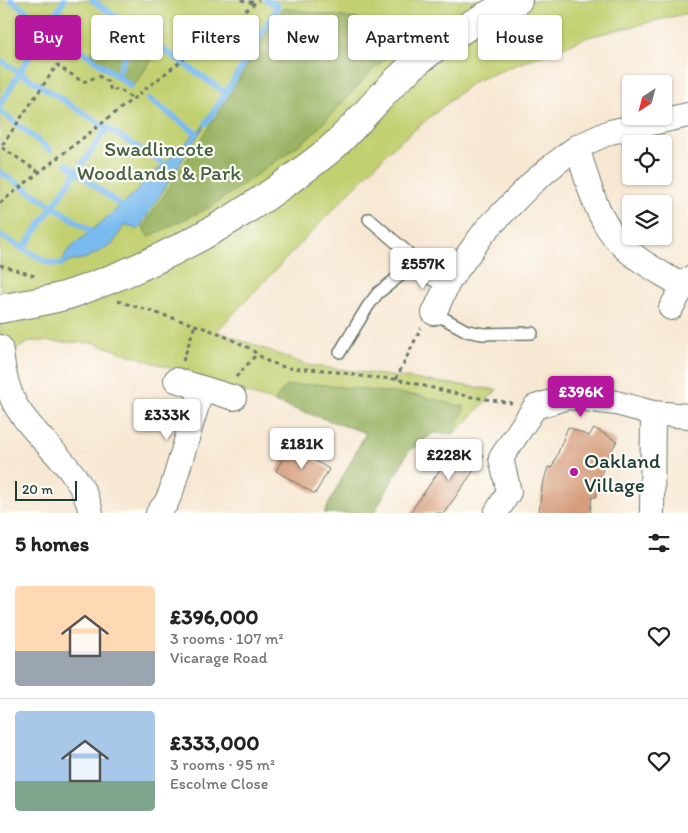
<!DOCTYPE html>
<meta charset="utf-8">
<style>
:root{--surface:#fff;--page:#f6f6f6;--text:#222;--muted:#767676;--line:#e0e0e0;--accent:#b5179e}
body{margin:0;font-family:Itim,sans-serif;background:var(--page);color:var(--text);height:100vh;display:flex;flex-direction:column;font-size:19px;white-space:nowrap}
*{box-sizing:border-box;margin:0}
p{font-size:16px;color:var(--muted)}
.icon{flex:none;width:28px;height:28px;fill:none;stroke:currentColor;stroke-width:2;stroke-linecap:round;stroke-linejoin:round}
.map{position:relative;height:513px;overflow:hidden}
.sheet{display:flex;flex-direction:column;background:var(--surface);flex:1}
.sheet>*{flex:none}
.hud{position:absolute;left:15px;top:15px;width:659px;height:45px;display:flex;gap:10px}
.needle{width:32px;rotate:216deg}
.controls{position:absolute;left:622px;top:75px;display:grid;gap:10px}
.controls a{display:grid;place-items:center;width:50px;height:50px;border-radius:5px;background:var(--surface);box-shadow:0 1px 4px #0004;font-size:25px}
.scale{position:absolute;left:15px;bottom:12px;width:62px;box-sizing:border-box;padding-left:5px;border:2px solid #1f3d34;border-top:0;font-size:14px;line-height:18px;white-space:nowrap;color:#1f3d34;-webkit-text-stroke:4px #fdfcf7;paint-order:stroke}
.price{position:absolute;translate:-50% -42px;padding:0 11px;border-radius:5px;background:#fff;color:#222;font-size:16px;line-height:32px;filter:drop-shadow(0 1px 2px #0008)}
.price::after{content:'';position:absolute;left:50%;top:30px;width:15px;height:11px;margin-left:-8px;background:inherit;clip-path:polygon(0 0,100% 0,50% 100%)}
.price.on{background:var(--accent);color:#fff}
ul{padding:0;list-style:none}
li{display:flex;align-items:center;gap:15px;height:125px;padding:0 15px}
li+li{border-top:1px solid var(--line)}
li span{display:grid;place-items:center;flex:none;width:140px;height:100px;border-radius:5px;color:#555}
li>.icon{margin-inline-start:auto}
span .icon{width:60px;height:60px;fill:#fffc;stroke-width:1}
li b{font-size:21px}
h2{display:flex;justify-content:space-between;align-items:center;height:60px;padding:0 15px;font-size:21px}
.pill{padding:0 18px;border-radius:5px;background:var(--surface);box-shadow:0 1px 4px #0004;font-size:18px;line-height:45px}
.pill.on{background:var(--accent);color:#fff}
.map>svg:first-child{display:block}
.green{fill:#c3d071;stroke:#718652}
.forest{fill:#9ab263;stroke:#5c784c}
.water{fill:#7abbef;stroke:#4c7c92}
.lines{fill:none;stroke-linecap:round;stroke-linejoin:round}
.stream{stroke:#7abbef;stroke-width:6}
.building{fill:#d69b7a}
.service-casing{stroke:#6b796c;stroke-width:14}
.minor-casing{stroke:#6b796c;stroke-width:26}
.tertiary-casing{stroke:#6b796c;stroke-width:30}
.path{stroke:#6b796c;stroke-width:3;stroke-dasharray:4 4;stroke-linecap:butt}
.service{stroke:#fff;stroke-width:11}
.minor{stroke:#fff;stroke-width:24}
.tertiary{stroke:#fff;stroke-width:28}
.poi-dot{fill:#b5179e;stroke:#fdfcf7;stroke-width:2}
.labels{text-anchor:middle;dominant-baseline:central;stroke-width:4.5;stroke-linejoin:round;paint-order:stroke}
.park-label{font-size:21px;fill:#486243;stroke:#fdfcf7}
.poi-label{font-size:21px;fill:#1f3d34;stroke:#fdfcf7;text-anchor:start}
</style>
<div class="map">
<svg width="688" height="513" viewBox="0 0 688 513">
<rect width="100%" height="100%" fill="#fdfcf7"/>
<filter id="ink" filterUnits="userSpaceOnUse"><feTurbulence type="fractalNoise" baseFrequency=".02" numOctaves="2"/><feDisplacementMap in="SourceGraphic" scale="10" xChannelSelector="R" yChannelSelector="G"/><feConvolveMatrix kernelMatrix="1 2 1 2 8 2 1 2 1" color-interpolation-filters="sRGB"/></filter>
<filter id="wash" filterUnits="userSpaceOnUse"><feTurbulence type="fractalNoise" baseFrequency=".0096" numOctaves="4" result="noise"/><feDisplacementMap in="SourceGraphic" scale="20" xChannelSelector="R" yChannelSelector="G"/><feGaussianBlur stdDeviation="1.12" result="paint"/><feColorMatrix in="noise" values="0 0 0 0 0 0 0 0 0 0 0 0 0 0 0 0 0 1.4 0 .05"/><feComposite in="paint" operator="in"/></filter>
<g filter="url(#wash)">
<rect width="100%" height="100%" fill="#f7e8d3"/>
<path class="green" d="M0,0H688V13L588,37L473,82L392,148L217,331L307,365L497,390L454,434L433,433L408,452L374,513H324L366,432L94,343L31,341L0,358Z"/>
<path class="forest" d="M284,8L357,19L396,33L398,47L369,74L313,134L278,160L210,207L148,237L143,227L229,96L276,16Z
M115,19L159,50L134,85L91,54Z
M316,384L421,396L465,407L454,434L433,433L408,452L374,513H324L366,433L274,402L286,386Z"/>
<path class="water" d="M206,123L138,230L125,224L112,245L86,258L61,264L66,253L78,241L91,231L123,204Z"/>
<g class="lines">
<path class="stream" d="M11,0L131,86
M92,0L226,93
M0,60L164,164
M117,77L134,30
M149,99L196,133
M0,105L64,0
M0,111L50,150
M206,123L226,93L278,6L266,0
M67,164L121,206
M0,172L91,231
M0,235L48,263L61,264
M23,249L107,128"/>
</g>
<g id="blocks">
<path class="building" d="M568,427L589,436L594,428L617,441L607,458L600,477L596,497H592L590,513H539L542,487L548,467L552,468Z
M466,443L484,456L444,513H410L452,452L457,455Z
M290,446L329,469L315,494L276,471Z"/>
</g>
</g>
<g filter="url(#ink)">
<use href="#blocks" fill-opacity="0" stroke="#6b796c" stroke-width="1"/>
<g class="lines">
<defs>
<path id="service" d="M434,313L467,331L483,334L532,333
M340,352L368,306L378,293L415,264L406,251L369,219"/>
<path id="minor" d="M577,147C587,178 595,215 617,240C634,260 662,273 684,287
M415,264L449,281
M671,308L688,279
M434,313L449,281L485,231L532,183L556,163L577,147L610,132L688,115
M0,347C3,367 6,388 16,406C39,444 82,468 91,513
M176,380L234,398
M158,513L166,503L171,492L202,388
M496,513L509,492L501,458L535,407L568,397L616,403L653,413L688,416
M652,513L653,413"/>
<path id="tertiary" d="M0,309C24,304 51,301 74,293C151,266 225,228 291,179C306,168 322,157 336,144C357,124 375,102 396,81C431,47 474,20 518,0"/>
</defs>
<use href="#service" class="service-casing"/>
<use href="#minor" class="minor-casing"/>
<use href="#tertiary" class="tertiary-casing"/>
<path class="path" d="M241,0L255,3
M39,172L1,147L57,65L83,82L99,76L108,82L111,91L119,89L133,99
M0,203L259,0
M0,265L38,277
M118,301L195,325L218,333L249,348L267,361L287,368L326,370L366,377L396,379L466,396L512,403
M183,361L195,325
M236,377L257,354
M396,379L421,328"/>
<use href="#service" class="service"/>
<use href="#minor" class="minor"/>
<use href="#tertiary" class="tertiary"/>
</g>
</g>
<circle class="poi-dot" cx="574" cy="472" r="5"/>
<g class="labels">
<g class="park-label">
<text x="159" y="148">Swadlincote<tspan x="159" dy="24">Woodlands &amp; Park</tspan></text>
</g>
<g class="poi-label">
<text x="584" y="460">Oakland<tspan x="584" dy="24">Village</tspan></text>
</g>
</g>
</svg>
<div class="controls">
<a><svg class="needle" viewBox="-14 -14 28 28"><path d="M0-13l5 13h-10z" fill="#e53935"/><path d="M0 13l5-13h-10z" fill="#767676"/></svg></a>
<a><svg class="icon" aria-label="locate" viewBox="0 0 24 24"><circle cx="12" cy="12" r="6"/><path d="M12 2v4M12 18v4M2 12h4M18 12h4"/></svg></a>
<a><svg class="icon" aria-label="layers" viewBox="0 0 24 24"><path d="M12 4l9 5-9 5-9-5zM3 14l9 5 9-5"/></svg></a>
</div>
<div class="scale">20 m</div>
<b class="price" style="left:423px;top:290px">£557K</b>
<b class="price on" style="left:581px;top:418px">£396K</b>
<b class="price" style="left:167px;top:441px">£333K</b>
<b class="price" style="left:302px;top:470px">£181K</b>
<b class="price" style="left:449px;top:481px">£228K</b>
<div class="hud">
<a class="pill on">Buy</a>
<a class="pill">Rent</a>
<a class="pill">Filters</a>
<a class="pill">New</a>
<a class="pill">Apartment</a>
<a class="pill">House</a>
</div>
</div>
<section class="sheet">
<h2>5 homes<svg class="icon" aria-label="filters" viewBox="0 0 24 24"><path d="M4 7h16M4 17h16"/><circle cx="9" cy="7" r="2"/><circle cx="15" cy="17" r="2"/></svg></h2>
<ul>
<li><span style="background:linear-gradient(#ffd9b3 65%,#9aa5b1 0)"><svg class="icon" aria-label="home" viewBox="0 0 24 24"><path d="M3 11l9-7 9 7M6 9v11h12V9"/></svg></span><div><b>£396,000</b><p>3 rooms · 107 m²</p><p>Vicarage Road</p></div><svg class="icon" aria-label="heart" viewBox="0 0 24 24"><path d="M12 20l-8-8c-3-5 5-10 8-4 3-6 11-1 8 4z"/></svg></li>
<li><span style="background:linear-gradient(#a9c7e8 70%,#7fa58c 0)"><svg class="icon" aria-label="home" viewBox="0 0 24 24"><path d="M3 11l9-7 9 7M6 9v11h12V9"/></svg></span><div><b>£333,000</b><p>3 rooms · 95 m²</p><p>Escolme Close</p></div><svg class="icon" aria-label="heart" viewBox="0 0 24 24"><path d="M12 20l-8-8c-3-5 5-10 8-4 3-6 11-1 8 4z"/></svg></li>
</ul>
</section>
